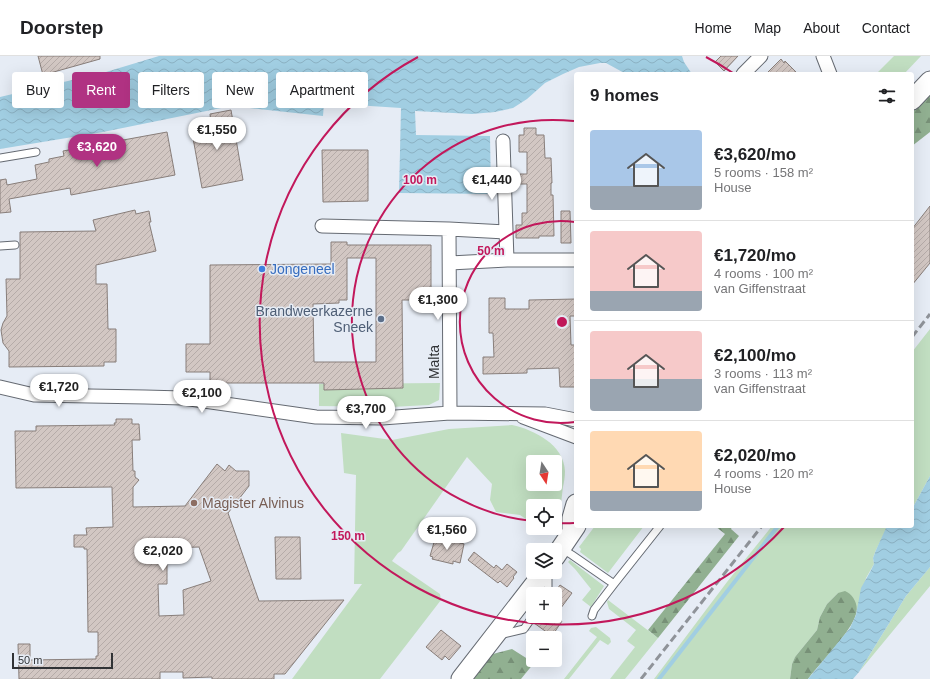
<!DOCTYPE html>
<meta charset="utf-8">
<style>
:root{--surface:#fff;--page:#f2f2f2;--text:#202124;--muted:#757577;--line:#e0e0e0;--accent:#b03282}
body{margin:0;font-family:Arial,sans-serif;background:var(--page);color:var(--text);height:100vh;display:flex;flex-direction:column;font-size:15px;white-space:nowrap}
*{box-sizing:border-box;margin:0}
p{font-size:13px;color:var(--muted)}
.icon{flex:none;width:22px;height:22px;fill:none;stroke:currentColor;stroke-width:2;stroke-linecap:round;stroke-linejoin:round}
.map{position:relative;flex:1;overflow:hidden}
.panel{position:absolute;left:574px;top:16px;width:340px;height:456px;display:flex;flex-direction:column;background:var(--surface);border-radius:4px;box-shadow:0 4px 16px #0002}
.panel>*{flex:none}
.guide{position:absolute;left:12px;top:16px;width:380px;height:36px;display:flex;gap:8px}
.needle{width:26px;rotate:168deg}
.fabs{position:absolute;left:526px;top:399px;display:grid;gap:8px}
.fabs a{display:grid;place-items:center;width:36px;height:36px;border-radius:4px;background:var(--surface);box-shadow:0 4px 16px #0002;font-size:20px}
.scale{position:absolute;left:12px;bottom:10px;width:101px;box-sizing:border-box;padding-left:4px;border:2px solid #313336;border-top:0;font-size:11px;line-height:14px;white-space:nowrap;color:#313336;-webkit-text-stroke:3px #e6ecf5;paint-order:stroke}
.price{position:absolute;translate:-50% -34px;padding:0 9px;border-radius:14px;background:#fff;color:#222;font-size:13px;line-height:26px;filter:drop-shadow(0 1px 2px #0008)}
.price::after{content:'';position:absolute;left:50%;top:24px;width:12px;height:9px;margin-left:-6px;background:inherit;clip-path:polygon(0 0,100% 0,50% 100%)}
.price.current{background:var(--accent);color:#fff}
ul{padding:0;list-style:none}
li{display:flex;align-items:center;gap:12px;height:100px;padding:0 16px}
li+li{border-top:1px solid var(--line)}
li span{display:grid;place-items:center;flex:none;width:112px;height:80px;border-radius:4px;color:#555}
li>.icon{margin-inline-start:auto}
span .icon{width:48px;height:48px;fill:#fffc;stroke-width:1}
li b{font-size:17px}
h2{display:flex;justify-content:space-between;align-items:center;height:48px;padding:0 16px;font-size:17px}
.chip{padding:0 14px;border-radius:4px;background:var(--surface);box-shadow:0 4px 16px #0002;font-size:14px;line-height:36px}
.chip.current{background:var(--accent);color:#fff}
header{display:flex;align-items:center;gap:24px;box-sizing:border-box;height:56px;padding:0 20px;background:var(--surface);border-bottom:1px solid var(--line)}
header strong{font-size:19px}
nav{display:flex;gap:22px;margin-inline-start:auto;font-size:14px}
.map>svg:first-child{display:block}
.grass{fill:#c1dec1;fill-rule:evenodd}
.forest{fill:url(#forest-firs)}
.water{fill:url(#water-waves)}
.lines{fill:none;stroke-linecap:round;stroke-linejoin:round}
.stream{stroke:#a1cee2;stroke-width:4}
.building{fill:url(#building-hatch);stroke:#887e7a;fill-rule:evenodd}
.lane-casing{stroke:#656a72;stroke-width:9}
.street-casing{stroke:#656a72;stroke-width:15}
.secondary-casing{stroke:#656a72;stroke-width:21}
.lane{stroke:#fff;stroke-width:7}
.street{stroke:#fff;stroke-width:13}
.secondary{stroke:#fff;stroke-width:19}
.rail{stroke:#8f9399;stroke-width:3;stroke-dasharray:8 4;stroke-linecap:butt}
.ring{fill:none;stroke:#c2185b;stroke-width:2}
.shop-dot{fill:#3f7fe0;stroke:#e6ecf5;stroke-width:1.5}
.service-dot{fill:#5c6f8a;stroke:#e6ecf5;stroke-width:1.5}
.education-dot{fill:#8d6e63;stroke:#e6ecf5;stroke-width:1.5}
.labels{text-anchor:middle;dominant-baseline:central;stroke-width:3;stroke-linejoin:round;paint-order:stroke}
.shop-label{font-size:14px;fill:#366cbe;stroke:#e6ecf5;text-anchor:start}
.service-label{font-size:14px;fill:#4e5e75;stroke:#e6ecf5;text-anchor:end}
.street-label{font-size:14px;fill:#313336;stroke:#e6ecf5}
.education-label{font-size:14px;fill:#785e54;stroke:#e6ecf5;text-anchor:start}
.centre{fill:#c2185b;stroke:#e6ecf5;stroke-width:2}
.ring-label{font-size:12px;text-anchor:middle;font-weight:bold;fill:#c2185b;stroke:#e6ecf5;stroke-width:3;stroke-linejoin:round;paint-order:stroke}
</style>
<header>
<strong>Doorstep</strong>
<nav><a>Home</a><a>Map</a><a>About</a><a>Contact</a></nav>
</header>
<div class="map">
<svg width="930" height="623" viewBox="0 0 930 623">
<defs>
<pattern id="forest-firs" width="22" height="20" patternUnits="userSpaceOnUse"><rect width="22" height="20" fill="#91b091"/><path d="M5 1l3.5 6h-7zM16 11l3.5 6h-7z" fill="#779077"/></pattern>
<pattern id="water-waves" width="16" height="10" patternUnits="userSpaceOnUse"><rect width="16" height="10" fill="#a1cee2"/><path d="M0 5q4-4 8 0t8 0" fill="none" stroke="#8bb1c2"/></pattern>
<pattern id="building-hatch" width="6" height="6" patternUnits="userSpaceOnUse"><rect width="6" height="6" fill="#d2c7c3"/><path d="M-1 1l2-2M0 6l6-6M5 7l2-2" fill="none" stroke="#b5aba8"/></pattern>
</defs>
<rect width="100%" height="100%" fill="#e6ecf5"/>
<path class="grass" d="M894,0H921L904,18H876Z
M930,273V420L912,453V296Z
M440,327L439,344L429,349L391,351L319,350V328Z
M512,369C535,374 564,389 565,415C565,421 564,426 563,431C561,446 562,450 555,464V450H533V468L520,459L496,456L490,444L492,428L467,401L401,495L398,497L392,505L440,538L441,544L380,623H292L362,528H354L356,419L344,417L341,377L392,384L449,373ZM533,406H555V428H533Z
M595,470H644L608,517L580,496L581,493L579,491Z
M772,470H888L876,494L873,502L874,508L866,522L857,555L854,543L838,537L827,548L820,561L817,574L795,601L792,608L790,623H654L727,526Z
M570,504L604,530L591,551L582,544L591,533L575,513L568,506Z
M930,511V530L859,616L906,540Z
M608,544L658,582L625,623H610L635,591L627,585L636,574L609,553L607,546Z
M596,571L610,582L611,586L608,589L600,584L569,623H564L597,581L589,575L591,572Z"/>
<path class="forest" d="M930,35V76L912,90V54Z
M715,470H731L732,471L731,473L739,480L658,582L648,574L725,478Z
M845,535C853,538 859,549 856,558C852,575 820,607 808,623H790L792,608L795,601L817,574L820,561L827,548L838,537Z
M512,593L534,607L521,623H471L488,601L493,598Z"/>
<path class="water" d="M159,0H682L684,6L692,18H626L606,7H600L579,11L563,18L545,27L527,43L513,52L495,56L472,58L415,55L416,79L490,80L491,138L399,137L401,52L324,47L323,60L231,50L103,76L0,93V41L106,16Z
M930,420V511L906,540L859,616L853,623H808L850,572L856,559L861,532L870,516L874,508L873,502L876,494L886,472L888,470H912V453Z"/>
<g class="lines">
<path class="stream" d="M659,623L778,470"/>
</g>
<path class="building" d="M38,0H100V3L43,19Z
M721,0H738L724,15L715,6Z
M781,3L784,7L785,5L798,18H766Z
M231,54L243,124L202,132L191,71L211,68L210,58Z
M524,72H536V79H544L545,102H551L552,127H551V139H553L554,180H539V182H516V169H522V157H527V128H520V118H527V96H519V79H524Z
M167,76L175,119L71,139L70,132L9,143L11,156L0,157V124L6,123L7,129L37,123L35,109L49,106V103L64,100L63,95Z
M322,94H368V145L323,146Z
M930,150V207L912,229V173Z
M135,154L136,158L149,155L151,166H149L156,195L96,209V228H107L108,273H116V306H104V310L9,311V295L3,287L1,274L3,267L7,260L6,223H20V176L96,175L93,164Z
M561,155H570L571,187H561Z
M331,186H347V189H431V244H402L403,332L324,334V327H210V316H186V288H210V209L331,208ZM347,202H376V306H314L313,248L339,247V244H347Z
M489,242H505V253H529V244L576,243V260H570L571,289H576V331H560L559,312L527,313V317L483,318V301H494L493,277H489Z
M116,363H132V368H139L140,384H132L133,415H135V421L139,424L133,431V451L185,450L217,408L225,415L229,409L236,415H249V430L228,457L259,545L344,544L285,618H274V623H212V621L183,622V616H160V623H19L18,588H30V604L96,603V600H98V576H88L87,493H84V491H74V479H87L86,472L113,471L112,431L16,432L15,375H36V370L115,369L114,367H116ZM199,491L211,525L183,534L184,559L159,560L158,528H167V492Z
M275,481H300L301,523H276Z
M443,482L464,488L460,507L453,505V508L432,503L433,501L430,500L435,483L442,485Z
M474,496L494,512L496,509L502,514L507,508L517,516L513,521L514,522L507,531L500,525L498,527L468,504Z
M560,529L572,537L555,560L562,565L552,580L534,567L538,560H555V536Z
M441,574L461,590L449,604L445,600L442,604L426,591Z"/>
<g class="lines">
<defs>
<path id="lane" d="M0,102L36,96
M0,190L15,189
M561,492L572,499L614,528
M548,538V518
M592,560L594,554L614,528L660,470
M499,579L524,573L533,560"/>
<path id="street" d="M823,0L830,18
M743,18L761,0
M503,85L507,204
M322,170L449,173L506,176
M449,173L450,357
M450,207L507,204H576
M0,331L34,339L145,341L183,342L316,361L382,362L450,357L545,358L576,364
M523,361L576,381"/>
<path id="secondary" d="M912,44L930,25
M572,474V462L576,448
M555,501L576,470
M461,623L544,516"/>
</defs>
<use href="#lane" class="lane-casing"/>
<use href="#street" class="street-casing"/>
<use href="#secondary" class="secondary-casing"/>
<use href="#lane" class="lane"/>
<use href="#street" class="street"/>
<use href="#secondary" class="secondary"/>
<path class="rail" d="M912,281L930,258
M641,623L762,470"/>
</g>
<g class="ring">
<path d="M575 366A101 101 0 1 1 575 166"/>
<path d="M574 467A201 201 0 0 1 557 467M532 465A201 201 0 0 1 574 65"/>
<path d="M785 470A302 302 0 1 1 418 1M706 1A302 302 0 0 1 733 17"/>
</g>
<circle class="shop-dot" cx="262" cy="213" r="4"/>
<circle class="service-dot" cx="381" cy="263" r="4"/>
<circle class="education-dot" cx="194" cy="447" r="4"/>
<g class="labels">
<g class="shop-label">
<text x="270" y="213">Jongeneel</text>
</g>
<g class="service-label">
<text x="373" y="255">Brandweerkazerne<tspan x="373" dy="16">Sneek</tspan></text>
</g>
<g class="street-label">
<text transform="translate(434 306) rotate(-90)">Malta</text>
</g>
<g class="education-label">
<text x="202" y="447">Magister Alvinus</text>
</g>
</g>
<circle cx="562" cy="266" r="6" class="centre"/>
<g class="ring-label">
<text x="420" y="128">100 m</text>
<text x="491" y="199">50 m</text>
<text x="348" y="484">150 m</text>
</g>
</svg>
<div class="fabs">
<a><svg class="needle" viewBox="-14 -14 28 28"><path d="M0-13l5 13h-10z" fill="#e53935"/><path d="M0 13l5-13h-10z" fill="#757577"/></svg></a>
<a><svg class="icon" aria-label="locate" viewBox="0 0 24 24"><circle cx="12" cy="12" r="6"/><path d="M12 2v4M12 18v4M2 12h4M18 12h4"/></svg></a>
<a><svg class="icon" aria-label="layers" viewBox="0 0 24 24"><path d="M12 4l9 5-9 5-9-5zM3 14l9 5 9-5"/></svg></a>
<a>+</a>
<a>−</a>
</div>
<div class="scale">50 m</div>
<b class="price" style="left:217px;top:95px">€1,550</b>
<b class="price current" style="left:97px;top:112px">€3,620</b>
<b class="price" style="left:492px;top:145px">€1,440</b>
<b class="price" style="left:438px;top:265px">€1,300</b>
<b class="price" style="left:59px;top:352px">€1,720</b>
<b class="price" style="left:202px;top:358px">€2,100</b>
<b class="price" style="left:366px;top:374px">€3,700</b>
<b class="price" style="left:447px;top:495px">€1,560</b>
<b class="price" style="left:163px;top:516px">€2,020</b>
<div class="guide">
<a class="chip">Buy</a>
<a class="chip current">Rent</a>
<a class="chip">Filters</a>
<a class="chip">New</a>
<a class="chip">Apartment</a>
</div>
<section class="panel">
<h2>9 homes<svg class="icon" aria-label="filters" viewBox="0 0 24 24"><path d="M4 7h16M4 17h16"/><circle cx="9" cy="7" r="2"/><circle cx="15" cy="17" r="2"/></svg></h2>
<ul>
<li><span style="background:linear-gradient(#a9c7e8 70%,#9aa5b1 0)"><svg class="icon" aria-label="home" viewBox="0 0 24 24"><path d="M3 11l9-7 9 7M6 9v11h12V9"/></svg></span><div><b>€3,620/mo</b><p>5 rooms · 158 m²</p><p>House</p></div></li>
<li><span style="background:linear-gradient(#f6c9c9 75%,#9aa5b1 0)"><svg class="icon" aria-label="home" viewBox="0 0 24 24"><path d="M3 11l9-7 9 7M6 9v11h12V9"/></svg></span><div><b>€1,720/mo</b><p>4 rooms · 100 m²</p><p>van Giffenstraat</p></div></li>
<li><span style="background:linear-gradient(#f6c9c9 60%,#9aa5b1 0)"><svg class="icon" aria-label="home" viewBox="0 0 24 24"><path d="M3 11l9-7 9 7M6 9v11h12V9"/></svg></span><div><b>€2,100/mo</b><p>3 rooms · 113 m²</p><p>van Giffenstraat</p></div></li>
<li><span style="background:linear-gradient(#ffd9b3 75%,#9aa5b1 0)"><svg class="icon" aria-label="home" viewBox="0 0 24 24"><path d="M3 11l9-7 9 7M6 9v11h12V9"/></svg></span><div><b>€2,020/mo</b><p>4 rooms · 120 m²</p><p>House</p></div></li>
</ul>
</section>
</div>
